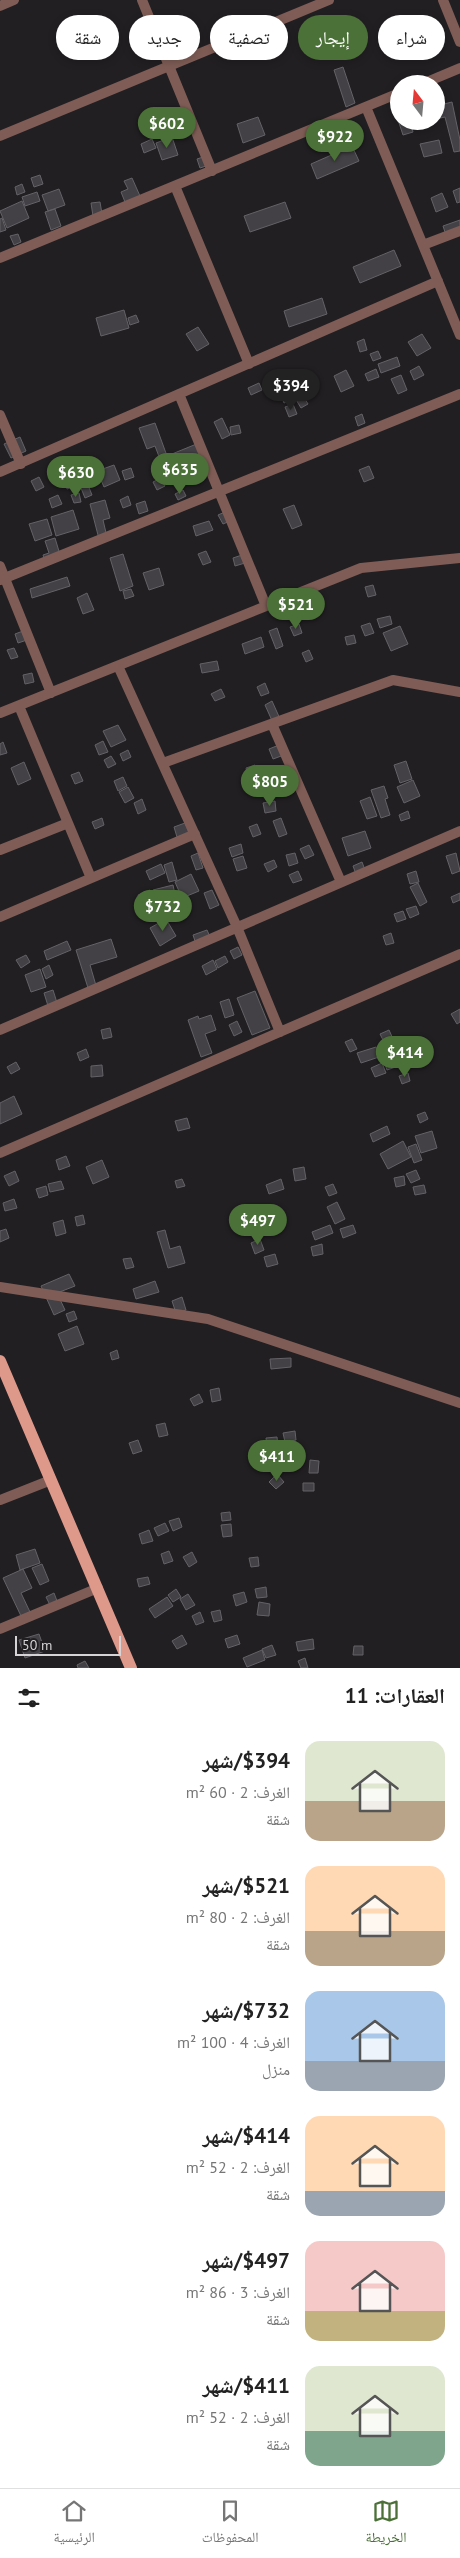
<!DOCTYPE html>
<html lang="ar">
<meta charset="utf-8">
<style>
:root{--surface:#fff;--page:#f2f2f2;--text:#222;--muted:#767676;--line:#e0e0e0;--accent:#4b7138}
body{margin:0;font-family:"PT Sans","Noto Naskh Arabic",sans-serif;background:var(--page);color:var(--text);direction:rtl;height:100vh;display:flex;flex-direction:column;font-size:19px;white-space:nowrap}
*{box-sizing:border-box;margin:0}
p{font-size:16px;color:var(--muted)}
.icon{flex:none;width:28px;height:28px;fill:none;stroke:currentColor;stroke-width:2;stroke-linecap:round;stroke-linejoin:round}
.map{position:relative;height:1668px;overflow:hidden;direction:ltr}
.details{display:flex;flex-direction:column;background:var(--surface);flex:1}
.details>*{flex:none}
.top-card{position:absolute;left:15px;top:15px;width:430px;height:45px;direction:rtl;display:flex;gap:10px}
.needle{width:32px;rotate:344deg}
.fabs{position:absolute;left:390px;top:75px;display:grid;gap:10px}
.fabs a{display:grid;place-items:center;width:55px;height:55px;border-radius:50%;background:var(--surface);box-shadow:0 2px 8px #0003;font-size:25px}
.scale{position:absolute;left:15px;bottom:12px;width:106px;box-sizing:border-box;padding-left:5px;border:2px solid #d6d4d6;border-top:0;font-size:14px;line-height:18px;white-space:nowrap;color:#d6d4d6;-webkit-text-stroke:4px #221f23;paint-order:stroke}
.price{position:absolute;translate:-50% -42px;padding:0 11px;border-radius:18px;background:var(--accent);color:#fff;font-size:16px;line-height:32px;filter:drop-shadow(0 1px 2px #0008)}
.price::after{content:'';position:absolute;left:50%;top:30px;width:15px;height:11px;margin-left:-8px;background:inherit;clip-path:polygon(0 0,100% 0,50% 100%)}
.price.selected{background:#222;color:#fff}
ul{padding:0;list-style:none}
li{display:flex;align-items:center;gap:15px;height:125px;padding:0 15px}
li span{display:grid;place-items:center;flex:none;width:140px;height:100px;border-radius:15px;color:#555}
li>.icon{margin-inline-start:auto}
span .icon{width:60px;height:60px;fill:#fffc;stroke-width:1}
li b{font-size:21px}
h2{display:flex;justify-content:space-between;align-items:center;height:60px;padding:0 15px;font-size:21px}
.chip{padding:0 18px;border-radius:22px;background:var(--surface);box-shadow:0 2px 8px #0003;font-size:18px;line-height:45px}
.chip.selected{background:var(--accent);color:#fff}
.tabs{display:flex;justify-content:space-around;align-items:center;height:70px;border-top:1px solid var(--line);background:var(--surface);font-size:14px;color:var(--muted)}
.tabs a{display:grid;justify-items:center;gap:2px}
.tabs .selected{color:var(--accent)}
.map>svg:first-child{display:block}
.building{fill:#434145;stroke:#646267}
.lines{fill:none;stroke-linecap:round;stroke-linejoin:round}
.minor{stroke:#7f5d56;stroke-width:10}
.primary{stroke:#df998a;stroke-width:12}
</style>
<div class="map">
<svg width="460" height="1668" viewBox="0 0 460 1668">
<rect width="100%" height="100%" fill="#221f23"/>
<path class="building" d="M343,67L355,103L346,107L334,70Z
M452,102L460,140V151L454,152L445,117L436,119V106Z
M258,117L265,135L243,143L237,124Z
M398,120L410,121L413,132L403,135Z
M172,137L178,155L162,160L156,143Z
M152,139L156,148L144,153L141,144Z
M439,140L442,153L424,157L420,144Z
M352,146L359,161L317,179L311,164Z
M206,156L209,165L200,168L197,159Z
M40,175L43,184L34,187L31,178Z
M132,178L140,196L125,202L121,192L128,189L124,181Z
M22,184L25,192L17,195L15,187Z
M460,188V202L457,203L453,191Z
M59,189L65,205L48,211L42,195Z
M37,192L40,201L25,206L22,197Z
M442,193L448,207L436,212L431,198Z
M22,201L29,218L7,228L0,211Z
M100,202L102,214L93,216L91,203Z
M285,202L291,218L250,232L244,216Z
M55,209L61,226L51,230L45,212Z
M2,218L6,230L0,232V219Z
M460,220V230L446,235L443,226Z
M18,234L21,242L14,245L10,236Z
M394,250L401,266L360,283L353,267Z
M322,298L327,314L289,327L284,311Z
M124,310L129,328L101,336L96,318Z
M136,315L139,322L130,325L128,318Z
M198,327L209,344L197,351L186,334Z
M422,334L431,348L417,356L408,342Z
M364,339L367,350L360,352L357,342Z
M378,351L381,358L373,361L370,354Z
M397,357L400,366L381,373L378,364Z
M419,366L424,375L414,380L410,371Z
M376,369L379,377L368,381L365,374Z
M346,370L354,386L341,392L334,376Z
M401,375L407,390L398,394L391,379Z
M300,382L304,392L295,396L291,386Z
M259,383L262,390L251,395L248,388Z
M287,388L292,399L284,403L279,391Z
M302,394L308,404L301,408L295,398Z
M293,404L297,414L289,417L285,407Z
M362,414L365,423L358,426L355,417Z
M222,418L230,435L222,439L214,422Z
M155,423L167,456L199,443L203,453L163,467L155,446L147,449L139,428Z
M239,425L241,433L231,435L230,427Z
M20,437L26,451L11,458L4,444Z
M114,465L120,480L104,487L97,471Z
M369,466L374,478L364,482L359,470Z
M131,468L134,477L125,480L122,471Z
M39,477L44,487L36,491L31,481Z
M76,477L79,485L67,489L65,481Z
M161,478L165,486L157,490L153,482Z
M86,480L92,495L85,498L79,483Z
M183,490L186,496L178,500L175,494Z
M79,493L81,502L74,503L71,495Z
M58,495L62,504L52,508L49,499Z
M128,496L131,505L123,508L120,500Z
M105,500L110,518L103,520L107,537L99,539L90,504Z
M145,501L148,511L139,514L136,504Z
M294,505L302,525L292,529L283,509Z
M73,510L79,529L56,536L51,517Z
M225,512L230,521L223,524L218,515Z
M47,519L52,535L35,541L29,524Z
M209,521L213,530L196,536L193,526Z
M55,538L61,558L46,563L43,555L49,553L45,541Z
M206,551L211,562L203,565L198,554Z
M123,554L133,586L120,591L110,558Z
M242,555L245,563L235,566L233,558Z
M159,568L164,585L149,590L143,573Z
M67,577L70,586L32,598L30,589Z
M373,585L376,595L368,597L365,587Z
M131,589L134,596L125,599L123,591Z
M87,593L94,610L83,614L77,598Z
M390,616L392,624L380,628L377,619Z
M370,623L374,633L365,636L361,626Z
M299,624L302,633L294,636L290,627Z
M400,626L408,644L391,651L383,633Z
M277,628L283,646L276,649L269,631Z
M23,631L27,640L18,643L15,634Z
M354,635L356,643L347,645L345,637Z
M261,637L264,647L245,654L242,644Z
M14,648L18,657L11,659L7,650Z
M309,650L313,659L306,662L302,653Z
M217,661L219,670L202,673L200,664Z
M32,673L34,682L25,684L23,675Z
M265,683L269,693L261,696L257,687Z
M221,689L225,697L215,701L211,694Z
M272,701L281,721L274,725L265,705Z
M118,725L126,740L111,747L103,731Z
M103,741L108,752L99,755L95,745Z
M3,742L7,753L0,755V744Z
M279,745L284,755L273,759L269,749Z
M128,750L131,757L123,761L120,754Z
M111,756L116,764L108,768L104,760Z
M406,761L412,779L400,783L394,765Z
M24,762L31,779L18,785L11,768Z
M255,765L257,774L248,776L246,768Z
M79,772L83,781L75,784L71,775Z
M257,775L260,784L252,787L248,778Z
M123,777L127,786L118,791L114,781Z
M413,780L420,796L404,803L397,787Z
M384,786L388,798L385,799L390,815L381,818L371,790Z
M128,787L134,798L125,803L119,792Z
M370,797L377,816L367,819L360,801Z
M142,799L146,810L138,814L134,803Z
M275,801L276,811L265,813L263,803Z
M408,811L410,818L401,821L399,815Z
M102,818L104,825L95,829L92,822Z
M281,818L287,834L279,837L273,821Z
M185,823L189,833L177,837L174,827Z
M257,824L261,834L253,837L249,827Z
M365,831L371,848L348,856L342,838Z
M241,844L243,853L232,857L229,848Z
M309,845L314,855L305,859L300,849Z
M198,853L203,868L196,870L191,856Z
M295,853L298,863L289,866L286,855Z
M456,853L460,871L452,874L446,856Z
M243,856L247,868L237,871L233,859Z
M274,860L277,867L268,872L264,864Z
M172,862L177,880L169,882L164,865Z
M362,862L365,870L356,874L353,866Z
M161,864L165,873L150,880L146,871Z
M298,871L302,880L293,883L289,875Z
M416,871L419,882L410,884L407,874Z
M191,874L199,891L182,898L175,882Z
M418,883L427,902L420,906L410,887Z
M173,885L176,899L157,904L153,890Z
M150,890L156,907L143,911L138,895Z
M212,890L219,905L210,909L204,893Z
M460,893V900L453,903L451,897Z
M179,903L183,913L172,918L167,909Z
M416,906L419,914L410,918L406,909Z
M403,911L406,919L397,922L394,914Z
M166,919L176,936L160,946L150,928Z
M207,930L211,939L196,944L193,935Z
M391,933L394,943L386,945L383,936Z
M111,939L117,957L90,965L97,989L89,991L76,950Z
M67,941L71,950L47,960L44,951Z
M238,947L242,955L234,959L230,951Z
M26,955L30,962L21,968L16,960Z
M225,956L228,962L218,968L215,961Z
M213,960L217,969L206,975L202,966Z
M49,965L53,975L46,979L42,969Z
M40,969L46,987L31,992L25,975Z
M53,990L58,1006L49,1009L44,993Z
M255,991L270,1028L252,1035L237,998Z
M229,999L234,1015L225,1018L220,1002Z
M460,1009V1022L457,1024L451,1014Z
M211,1015L216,1030L205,1034L212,1053L201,1057L188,1020L198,1016L199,1019Z
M237,1021L242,1032L234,1036L229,1025Z
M110,1028L112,1037L103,1039L101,1030Z
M389,1030L399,1052L391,1056L380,1034Z
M352,1039L357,1049L350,1052L345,1042Z
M376,1047L379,1057L361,1063L357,1053Z
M86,1049L89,1057L80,1061L77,1053Z
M398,1056L401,1065L387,1070L384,1061Z
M16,1062L20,1069L11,1074L7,1067Z
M382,1063L386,1073L375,1077L371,1068Z
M102,1065L103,1076L91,1077V1066Z
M408,1073L410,1081L402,1084L399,1076Z
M14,1096L22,1114L0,1124V1103Z
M425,1112L428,1119L420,1123L417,1115Z
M187,1118L190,1128L178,1131L175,1121Z
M387,1126L390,1134L373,1142L370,1134Z
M432,1131L437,1148L421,1153L415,1136Z
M403,1141L411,1157L388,1169L380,1154Z
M416,1144L422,1160L414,1163L408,1147Z
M66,1156L70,1166L59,1170L56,1160Z
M102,1160L109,1177L93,1184L86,1167Z
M304,1167L306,1179L295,1181L293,1169Z
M416,1170L420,1179L411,1183L406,1174Z
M15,1171L19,1181L9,1186L4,1176Z
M404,1176L405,1185L396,1187L394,1178Z
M182,1179L185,1186L177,1188L175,1181Z
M281,1179L284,1189L269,1194L266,1185Z
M61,1181L64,1189L50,1192L48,1184Z
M333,1184L337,1193L329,1196L325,1187Z
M424,1185L426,1193L415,1195L413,1187Z
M46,1186L48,1195L39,1198L36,1189Z
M14,1199L17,1208L5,1211L3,1203Z
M337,1202L345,1219L335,1224L327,1207Z
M83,1215L85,1224L77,1226L75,1217Z
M63,1220L66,1233L56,1236L53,1223Z
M330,1225L333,1233L315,1240L312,1232Z
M353,1225L356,1233L343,1238L340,1229Z
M6,1229L9,1238L0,1242V1231Z
M165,1230L170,1249L180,1246L185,1263L168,1268L157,1232Z
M260,1239L264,1250L255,1254L251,1243Z
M322,1244L323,1254L313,1256L311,1247Z
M275,1254L278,1264L267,1267L264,1257Z
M131,1258L134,1267L126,1269L123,1259Z
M69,1274L75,1286L57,1293L65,1310L54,1315L41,1286Z
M155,1281L159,1292L136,1299L133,1289Z
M182,1297L186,1310L176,1313L172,1301Z
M74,1311L77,1319L69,1322L66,1314Z
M77,1326L84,1344L65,1351L58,1334Z
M117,1350L119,1358L112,1360L110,1353Z
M291,1358V1367L271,1369L270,1359Z
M219,1388L221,1400L212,1402L210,1390Z
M199,1394L203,1402L194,1406L190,1399Z
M165,1423L168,1435L159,1437L156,1425Z
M295,1431L296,1440L285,1442L283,1433Z
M277,1437L278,1446L267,1447L266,1438Z
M138,1440L142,1451L133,1454L129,1443Z
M258,1449L263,1456L256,1461L251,1454Z
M310,1460L319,1461L318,1473H309Z
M277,1474L284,1482L276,1489L269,1482Z
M303,1483H314V1491H303Z
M230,1512L231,1520L222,1521L221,1513Z
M179,1518L182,1527L173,1531L169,1521Z
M165,1523L169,1531L158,1536L154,1528Z
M231,1524L232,1536L223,1537L221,1525Z
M149,1530L153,1541L142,1544L139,1534Z
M35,1549L40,1563L20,1570L16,1555Z
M169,1551L173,1561L164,1564L161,1554Z
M192,1552L197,1562L189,1567L183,1557Z
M258,1557L259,1566L251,1567L249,1558Z
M42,1564L49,1581L40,1585L32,1568Z
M23,1569L32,1588L21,1593L30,1612L21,1616L3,1578Z
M148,1577L150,1584L139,1587L137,1579Z
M266,1587L267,1597L257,1598L255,1589Z
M176,1589L181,1597L173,1602L168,1595Z
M244,1592L247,1602L236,1606L233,1595Z
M54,1593L57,1601L50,1605L46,1597Z
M188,1594L195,1605L186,1610L180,1599Z
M167,1597L173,1606L155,1618L149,1609Z
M259,1602L270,1604L269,1616L257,1615Z
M220,1610L222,1620L214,1622L211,1612Z
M200,1612L204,1622L196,1625L192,1616Z
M39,1634L45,1651L25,1658L19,1640Z
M182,1635L187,1644L177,1649L172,1641Z
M237,1635L240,1644L228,1648L225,1639Z
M313,1639L314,1649L298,1651L296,1642Z
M272,1645L276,1655L266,1658L262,1649Z
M354,1646H363V1655H353Z
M262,1650L265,1660L247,1667L243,1658Z
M305,1658L308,1668H301L298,1661Z
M85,1661L89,1668H78L77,1665Z"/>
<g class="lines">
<path class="minor" d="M142,0L212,171
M443,0L460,42
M0,6L14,0
M422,84L460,68
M366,107L460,335
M0,136L329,0
M175,186L249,364
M423,245L460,231
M0,258L399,93
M179,394L266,606
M0,415L21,464
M0,472L438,281
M0,566L51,693
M0,580L460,394
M118,666L237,927L280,1032
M19,706L91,878
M0,713L361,568L460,558
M272,724L341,882
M163,763L393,680L460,692
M0,850L68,823
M0,917L195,834
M0,1030L460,831
M0,1153L460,954
M0,1287L208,1319L460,1403
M0,1500L51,1480
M0,1629L98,1588"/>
<path class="primary" d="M0,1361L131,1668"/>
</g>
</svg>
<div class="fabs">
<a><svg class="needle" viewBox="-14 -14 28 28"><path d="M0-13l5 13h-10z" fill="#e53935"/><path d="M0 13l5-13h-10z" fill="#767676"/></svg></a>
</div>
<div class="scale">50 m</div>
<b class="price" style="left:167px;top:149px">$602</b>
<b class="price" style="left:335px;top:162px">$922</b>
<b class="price selected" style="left:291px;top:411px">$394</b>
<b class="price" style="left:180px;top:495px">$635</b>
<b class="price" style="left:76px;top:498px">$630</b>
<b class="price" style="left:296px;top:630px">$521</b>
<b class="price" style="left:270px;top:807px">$805</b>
<b class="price" style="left:163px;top:932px">$732</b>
<b class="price" style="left:405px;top:1078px">$414</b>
<b class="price" style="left:258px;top:1246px">$497</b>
<b class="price" style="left:277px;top:1482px">$411</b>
<div class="top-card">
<a class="chip">شراء</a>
<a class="chip selected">إيجار</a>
<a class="chip">تصفية</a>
<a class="chip">جديد</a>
<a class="chip">شقة</a>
</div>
</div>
<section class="details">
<h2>العقارات: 11<svg class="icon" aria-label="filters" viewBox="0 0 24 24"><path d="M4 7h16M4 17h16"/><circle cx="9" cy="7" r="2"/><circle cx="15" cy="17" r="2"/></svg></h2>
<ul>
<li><span style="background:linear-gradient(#dfe7d0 60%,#b9a48a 0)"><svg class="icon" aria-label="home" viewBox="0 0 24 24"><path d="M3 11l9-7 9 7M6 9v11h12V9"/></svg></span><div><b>$394/شهر</b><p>الغرف: 2 · 60 m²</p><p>شقة</p></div></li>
<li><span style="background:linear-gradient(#ffd9b3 65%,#b9a48a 0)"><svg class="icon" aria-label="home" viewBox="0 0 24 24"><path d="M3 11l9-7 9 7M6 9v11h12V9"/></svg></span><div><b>$521/شهر</b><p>الغرف: 2 · 80 m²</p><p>شقة</p></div></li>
<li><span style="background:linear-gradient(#a9c7e8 70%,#9aa5b1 0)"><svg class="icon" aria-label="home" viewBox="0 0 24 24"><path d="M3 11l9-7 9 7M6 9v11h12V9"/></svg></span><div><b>$732/شهر</b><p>الغرف: 4 · 100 m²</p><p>منزل</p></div></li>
<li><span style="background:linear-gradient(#ffd9b3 75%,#9aa5b1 0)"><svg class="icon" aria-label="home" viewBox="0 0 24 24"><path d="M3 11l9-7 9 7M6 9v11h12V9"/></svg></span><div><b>$414/شهر</b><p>الغرف: 2 · 52 m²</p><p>شقة</p></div></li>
<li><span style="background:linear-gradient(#f6c9c9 70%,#c2b280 0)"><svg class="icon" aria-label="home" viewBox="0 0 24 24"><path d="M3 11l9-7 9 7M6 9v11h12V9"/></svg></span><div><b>$497/شهر</b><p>الغرف: 3 · 86 m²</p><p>شقة</p></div></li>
<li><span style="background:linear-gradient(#dfe7d0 65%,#7fa58c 0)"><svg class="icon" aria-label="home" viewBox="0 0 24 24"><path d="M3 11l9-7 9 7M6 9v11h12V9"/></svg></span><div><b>$411/شهر</b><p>الغرف: 2 · 52 m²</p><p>شقة</p></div></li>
</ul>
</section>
<nav class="tabs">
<a class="selected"><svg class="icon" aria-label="map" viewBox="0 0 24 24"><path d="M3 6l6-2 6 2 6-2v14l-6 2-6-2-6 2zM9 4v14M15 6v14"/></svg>الخريطة</a>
<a><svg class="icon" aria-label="saved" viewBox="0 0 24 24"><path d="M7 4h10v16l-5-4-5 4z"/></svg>المحفوظات</a>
<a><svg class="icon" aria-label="home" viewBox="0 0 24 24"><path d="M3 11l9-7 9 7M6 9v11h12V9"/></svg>الرئيسية</a>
</nav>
